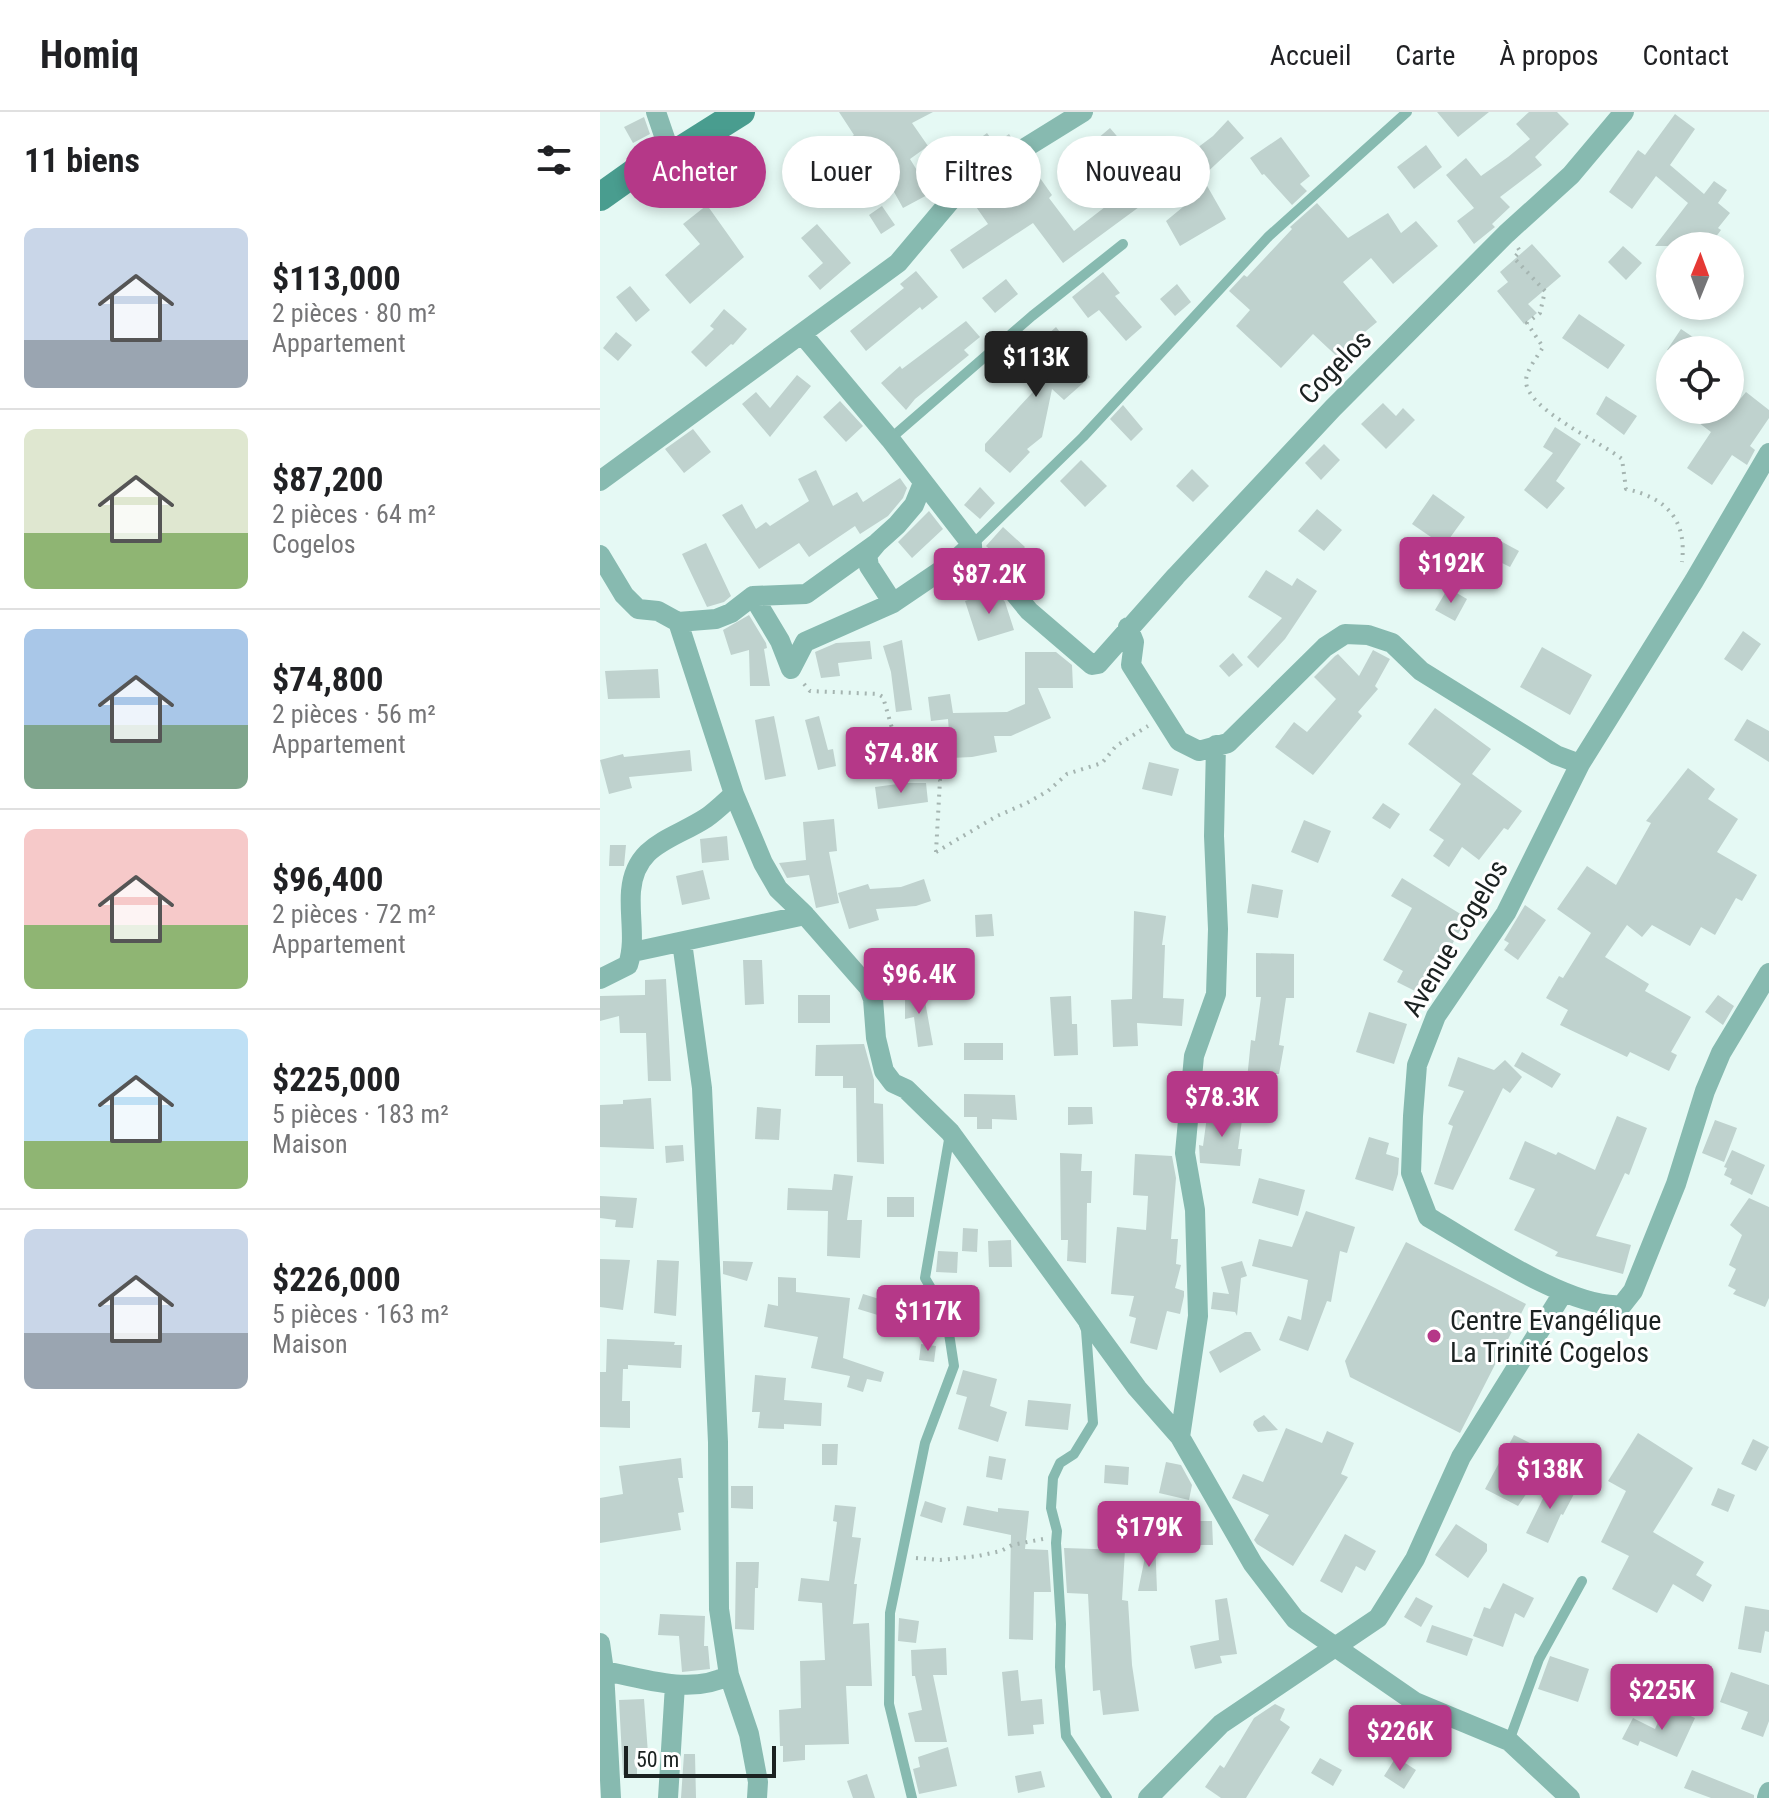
<!DOCTYPE html>
<html lang="fr">
<meta charset="utf-8">
<style>
:root{--surface:#fff;--page:#f2f2f2;--text:#202124;--muted:#757577;--line:#e0e0e0;--accent:#b53888}
body{margin:0;font-family:"Roboto Condensed",sans-serif;background:var(--page);color:var(--text);height:100vh;display:flex;flex-direction:column;font-size:30px;white-space:nowrap}
*{box-sizing:border-box;margin:0}
p{font-size:26px;color:var(--muted)}
.icon{flex:none;width:44px;height:44px;fill:none;stroke:currentColor;stroke-width:2;stroke-linecap:round;stroke-linejoin:round}
.map{position:relative;flex:1;overflow:hidden}
.sheet{display:flex;flex-direction:column;background:var(--surface);width:600px}
.sheet>*{flex:none}
.hud{position:absolute;left:24px;top:24px;width:760px;height:72px;display:flex;gap:16px}
.needle{width:52px;rotate:1deg}
.fabs{position:absolute;left:1056px;top:120px;display:grid;gap:16px}
.fabs a{display:grid;place-items:center;width:88px;height:88px;border-radius:50%;background:var(--surface);box-shadow:0 4px 12px #0003;font-size:40px}
.scale{position:absolute;left:24px;bottom:20px;width:152px;box-sizing:border-box;padding-left:8px;border:4px solid #1b2221;border-top:0;font-size:22px;line-height:28px;white-space:nowrap;color:#1b2221;-webkit-text-stroke:6px #fff;paint-order:stroke}
.price{position:absolute;translate:-50% -68px;padding:0 18px;border-radius:8px;background:var(--accent);color:#fff;font-size:26px;line-height:52px;filter:drop-shadow(0 2px 4px #0008)}
.price::after{content:'';position:absolute;left:50%;top:48px;width:24px;height:18px;margin-left:-12px;background:inherit;clip-path:polygon(0 0,100% 0,50% 100%)}
.price.current{background:#222;color:#fff}
ul{padding:0;list-style:none}
li{display:flex;align-items:center;gap:24px;height:200px;padding:0 24px}
li+li{border-top:2px solid var(--line)}
li span{display:grid;place-items:center;flex:none;width:224px;height:160px;border-radius:12px;color:#555}
li>.icon{margin-inline-start:auto}
span .icon{width:96px;height:96px;fill:#fffc;stroke-width:1}
li b{font-size:34px}
h2{display:flex;justify-content:space-between;align-items:center;height:96px;padding:0 24px;font-size:34px}
.pill{padding:0 28px;border-radius:36px;background:var(--surface);box-shadow:0 4px 12px #0003;font-size:28px;line-height:72px}
.pill.current{background:var(--accent);color:#fff}
header{display:flex;align-items:center;gap:48px;box-sizing:border-box;height:112px;padding:0 40px;background:var(--surface);border-bottom:2px solid var(--line)}
header strong{font-size:38px}
nav{display:flex;gap:44px;margin-inline-start:auto;font-size:28px}
main{display:flex;flex:1;min-height:0}
.map>svg:first-child{display:block}
.building{fill:#bfd2ce}
.lines{fill:none;stroke-linecap:round;stroke-linejoin:round}
.path{stroke:#a5b5b1;stroke-width:4;stroke-dasharray:2 6;stroke-linecap:butt}
.lane{stroke:#87bab0;stroke-width:10}
.street{stroke:#87bab0;stroke-width:20}
.secondary{stroke:#499d8f;stroke-width:28}
.poi-dot{fill:#b53888;stroke:#fff;stroke-width:3}
.labels{text-anchor:middle;dominant-baseline:central;stroke-width:6;stroke-linejoin:round;paint-order:stroke}
.street-label{font-size:28px;fill:#1b2221;stroke:#fff}
.poi-label{font-size:28px;fill:#1b2221;stroke:#fff;text-anchor:start}
</style>
<header>
<strong>Homiq</strong>
<nav><a>Accueil</a><a>Carte</a><a>À propos</a><a>Contact</a></nav>
</header>
<main>
<section class="sheet">
<h2>11 biens<svg class="icon" aria-label="filters" viewBox="0 0 24 24"><path d="M4 7h16M4 17h16"/><circle cx="9" cy="7" r="2"/><circle cx="15" cy="17" r="2"/></svg></h2>
<ul>
<li><span style="background:linear-gradient(#c9d6e8 70%,#9aa5b1 0)"><svg class="icon" aria-label="home" viewBox="0 0 24 24"><path d="M3 11l9-7 9 7M6 9v11h12V9"/></svg></span><div><b>$113,000</b><p>2 pièces · 80 m²</p><p>Appartement</p></div></li>
<li><span style="background:linear-gradient(#dfe7d0 65%,#8fb573 0)"><svg class="icon" aria-label="home" viewBox="0 0 24 24"><path d="M3 11l9-7 9 7M6 9v11h12V9"/></svg></span><div><b>$87,200</b><p>2 pièces · 64 m²</p><p>Cogelos</p></div></li>
<li><span style="background:linear-gradient(#a9c7e8 60%,#7fa58c 0)"><svg class="icon" aria-label="home" viewBox="0 0 24 24"><path d="M3 11l9-7 9 7M6 9v11h12V9"/></svg></span><div><b>$74,800</b><p>2 pièces · 56 m²</p><p>Appartement</p></div></li>
<li><span style="background:linear-gradient(#f6c9c9 60%,#8fb573 0)"><svg class="icon" aria-label="home" viewBox="0 0 24 24"><path d="M3 11l9-7 9 7M6 9v11h12V9"/></svg></span><div><b>$96,400</b><p>2 pièces · 72 m²</p><p>Appartement</p></div></li>
<li><span style="background:linear-gradient(#bfe0f5 70%,#8fb573 0)"><svg class="icon" aria-label="home" viewBox="0 0 24 24"><path d="M3 11l9-7 9 7M6 9v11h12V9"/></svg></span><div><b>$225,000</b><p>5 pièces · 183 m²</p><p>Maison</p></div></li>
<li><span style="background:linear-gradient(#c9d6e8 65%,#9aa5b1 0)"><svg class="icon" aria-label="home" viewBox="0 0 24 24"><path d="M3 11l9-7 9 7M6 9v11h12V9"/></svg></span><div><b>$226,000</b><p>5 pièces · 163 m²</p><p>Maison</p></div></li>
</ul>
</section>
<div class="map">
<svg width="1169" height="1686" viewBox="0 0 1169 1686">
<rect width="100%" height="100%" fill="#e5f9f4"/>
<path class="building" d="M239,0H333L312,11L328,34L310,47L331,81L303,96L289,71L296,67L275,40L217,79L202,57L254,23Z
M837,0H889L858,25Z
M929,0H957L969,12L935,45L942,53L900,85L910,95L892,112L895,115L874,132L857,109L874,96L846,63L866,46L881,64L908,45L930,27L916,12Z
M1075,2L1095,17L1070,53L1104,82L1114,69L1127,78L1118,91L1130,101L1118,116L1121,118L1109,134H1055L1088,91L1056,64L1032,97L1009,80L1038,38L1045,43Z
M44,5L50,22L33,31L24,15Z
M628,8L644,26L602,65L626,107L580,134L566,109L589,90L573,70L463,151L433,111L363,157L350,138L388,112L372,89L397,73L394,70L428,49L452,83L449,86L474,119L514,88L477,44L510,16L533,43L540,38L546,46L565,35L576,52L613,24Z
M387,21L395,32L409,22L413,28L379,49L368,35Z
M681,25L710,64L700,72L707,79L692,93L664,62L662,63L650,46Z
M826,33L842,55L814,77L797,55Z
M130,51L146,71L116,94L100,75Z
M717,91L748,126L788,101L801,121L816,109L838,134L793,172L771,146L743,170L777,210L755,228L761,233L744,251L713,222L681,256L636,214L650,198L629,179L644,163L647,165L692,117L690,115Z
M107,93L144,145L90,192L65,163L100,132L83,112Z
M282,94L295,113L281,122L269,103Z
M217,112L251,151L220,178L208,164L223,151L201,126Z
M932,132L961,164L928,192L937,201L924,212L897,179L908,170L900,160Z
M1023,134L1042,151L1026,168L1008,150Z
M316,159L338,185L322,198L320,195L266,239L250,219L304,176L300,172Z
M503,160L520,181L515,184L542,215L526,229L499,198L488,206L472,185Z
M406,167L418,182L395,201L382,186Z
M577,172L591,190L575,204L560,187Z
M30,174L50,198L36,210L16,185Z
M124,197L147,217L133,233L131,232L106,255L91,240L114,217L110,214Z
M979,202L1025,233L1008,257L962,226Z
M366,209L380,225L364,238L369,243L315,287L306,298L281,271L300,254L302,257Z
M456,215L466,228L461,232L490,265L464,288L452,277L442,325L427,337L430,340L410,361L385,339V332L444,268L416,235L429,225L436,233Z
M1081,217L1112,238H1067Z
M16,220L32,233L18,249L3,236Z
M197,263L211,274L170,325L142,292L156,280L170,296Z
M1146,280L1169,298V306L1150,334L1155,338L1147,353L1132,343L1112,373L1087,356L1111,320L1082,298H1131Z
M1006,284L1037,304L1024,323L996,302Z
M240,289L263,314L246,330L223,305Z
M783,291L796,304L803,296L815,308L786,337L761,312Z
M523,293L543,317L531,329L510,307Z
M955,315L981,332L956,369L965,376L947,397L924,378L953,341L943,335Z
M93,317L111,340L84,361L65,337Z
M724,332L740,348L721,368L705,351Z
M481,348L507,374L485,395L460,369Z
M592,357L609,374L593,390L576,374Z
M216,358L233,394L257,380L263,390L300,366L307,376L303,386L288,404L260,422L255,414L209,445L199,431L159,457L122,403L142,392L156,417L166,410L170,414L209,389L198,367Z
M380,375L395,391L380,407L364,393Z
M833,382L865,405L844,434L812,412Z
M717,397L742,418L724,439L698,419Z
M329,399L343,417L312,446L298,430Z
M403,415L425,435L408,454L386,434Z
M893,425L919,439L910,455L884,442Z
M106,431L131,484L124,490L107,495L82,442Z
M666,458L692,474L697,466L717,479L685,527L658,556L647,545L682,506L648,485Z
M848,476L867,487L855,509L835,498Z
M396,479L405,490L414,518L378,529L365,489Z
M149,503L166,531L167,536L164,537L170,574H150L149,538L131,543L123,518Z
M1143,519L1161,532L1142,559L1124,547Z
M302,528L312,598L296,600L291,560L283,534Z
M270,529L272,547L238,551L240,564L221,566L215,540L236,531Z
M942,535L992,563L970,603L920,575Z
M773,538L790,547L775,574L778,577L758,600L762,604L713,663L675,635L694,610L707,620L736,587L714,565L735,544L738,542L759,564Z
M425,540H456L472,553L473,576H438L451,606L411,624H394L397,640L372,645L351,646L348,607L331,609L328,585L350,582L353,601L407,600L425,592Z
M633,541L643,553L629,565L619,554Z
M58,557L60,586L8,587L5,559Z
M835,596L891,637L872,662L922,699L908,718L904,716L879,748L862,735L849,755L833,744L844,728L829,718L861,672L808,632Z
M174,604L186,664L165,668L155,608Z
M219,604L228,638L233,637L236,654L218,658L205,608Z
M1147,607L1169,619V650L1134,628Z
M90,638L92,659L29,665L32,676L9,682L0,648L23,642L24,645Z
M549,650L579,657L572,684L542,677Z
M1088,656L1115,677L1108,687L1138,707L1117,740L1157,763L1142,789L1136,786L1115,823L1101,815L1090,834L1052,813L1042,825L1027,813L1005,845L1049,872L1045,879L1091,905L1071,940L1077,943L1069,959L1030,940L1027,945L960,913L968,898L946,886L959,864L963,866L991,821L957,797L987,754L1016,773L1051,711L1046,709Z
M305,671H326L328,690L278,697L275,675Z
M783,691L800,702L790,717L772,706Z
M234,707L237,739L229,740L239,791L216,796L209,763L187,766L179,751L206,748L203,710Z
M704,708L731,719L718,751L691,740Z
M127,724L129,748L102,751L100,727Z
M10,733H26L24,754H9Z
M103,758L110,787L82,793L76,764Z
M802,766L867,806L850,836L846,833L819,881L797,870L803,859L783,848L812,796L791,784Z
M324,767L331,789L316,794L276,797L279,808L249,817L238,781L268,772L270,777L301,775Z
M652,772L683,778L678,806L647,801Z
M925,793L946,808L918,848L904,838L909,831L904,828Z
M534,799L566,804L562,833H565L563,886L584,887L582,914L537,911L538,934L513,935L511,888L532,887Z
M392,802L394,824L376,825L375,803Z
M656,841L694,842V886H686L679,933L684,934L679,962H676L672,982L646,977L651,928L655,929L661,885H656Z
M143,848H162L164,892L145,893Z
M66,867L71,969H48L46,921H20L19,904L0,909V884L45,883V868Z
M322,873L333,933L318,935L314,905L305,907V885L312,884L311,875Z
M198,883H230V911H198Z
M1118,883L1134,894L1123,913L1105,900Z
M471,884L472,912H477L478,943L454,944L450,885Z
M769,900L807,912L794,952L756,940Z
M364,931H403V948H364Z
M264,932L274,968V991L283,992L284,1052L257,1050L256,976H243V964H215L216,933Z
M922,940L961,962L952,976L914,954Z
M858,945L894,958L905,948L922,965L910,981L903,976L853,1078L834,1072L853,1014L848,1012L864,979L848,974Z
M364,982L415,983L417,1008L392,1007V1017H377V1005H364Z
M51,986L54,1037L0,1035V993L23,992V988Z
M157,995L181,997L179,1028L155,1027Z
M468,995H492L493,1012L468,1013Z
M608,997L643,1001L638,1037H642L640,1054L600,1051L599,1033L603,1034Z
M1017,1004L1047,1016L1029,1063L1025,1061L996,1124L1031,1133L1023,1162L955,1144L958,1140L914,1118L935,1077L909,1067L925,1029L956,1043L958,1040L995,1058Z
M1115,1008L1137,1016L1124,1050L1102,1041Z
M769,1025L789,1031L786,1042L799,1046L798,1062L793,1079L755,1067Z
M83,1033L84,1049L66,1051L65,1034Z
M1132,1038L1165,1053L1152,1083L1130,1072L1132,1067L1124,1063L1127,1056L1124,1055Z
M460,1041L482,1042L481,1059H492L491,1091H487L486,1151L467,1149L468,1128H461Z
M535,1042L572,1044L576,1066L571,1127H578L576,1152L581,1153L575,1176L584,1179V1184L580,1202L567,1199L557,1238L530,1231L536,1206L529,1204L534,1184L511,1182L517,1115L546,1118L548,1084L533,1083Z
M234,1062L253,1064L247,1108H262L260,1146L227,1144L228,1099L187,1098L188,1076L232,1078Z
M659,1066L705,1078L698,1104L652,1091Z
M0,1084L37,1086L33,1116L15,1115L16,1108L0,1106Z
M287,1085H314V1105H287Z
M1149,1086L1169,1095V1186L1165,1195L1133,1182L1136,1178L1128,1174L1136,1157L1129,1153L1142,1123L1130,1113Z
M706,1099L755,1115L747,1141L740,1139L731,1190L727,1189L708,1239L679,1228L688,1204L701,1208L708,1168L652,1154L659,1127L692,1135Z
M363,1116L378,1117L377,1140L362,1139Z
M411,1128L412,1155H389L388,1129Z
M806,1130L926,1192L860,1321L750,1265L745,1249Z
M338,1139L358,1140L357,1161L336,1160Z
M0,1147L30,1148L23,1198L0,1195Z
M57,1148L79,1149L76,1204L54,1201Z
M123,1149L153,1150L147,1169L123,1162Z
M642,1149L647,1164L641,1166L637,1204L635,1200L611,1197L613,1180L629,1182L621,1155Z
M178,1165L196,1166V1180L250,1186L243,1246L284,1260L281,1270L267,1267L263,1280L247,1275L250,1264L211,1256L218,1225L164,1215L168,1192L178,1194Z
M263,1182L286,1189L281,1204L258,1197Z
M645,1220H651L661,1238L620,1261L609,1240Z
M7,1227L75,1230L74,1233H82L81,1256L28,1253V1257H23L22,1289H30V1316L0,1315V1260H6Z
M321,1232L336,1234L334,1250L319,1248Z
M363,1258L397,1267L390,1294L407,1300L398,1330L358,1317L367,1285L356,1282Z
M155,1263L186,1266L184,1288L222,1291L221,1314L184,1312V1317L158,1316L160,1300H152Z
M428,1288L471,1292L468,1318L425,1314Z
M664,1303L678,1318L658,1320L653,1313L654,1309Z
M686,1316L722,1331L727,1319L754,1331L741,1362L748,1365L693,1454L657,1432L654,1428L669,1403L632,1386L643,1362L663,1370Z
M1038,1321L1093,1356L1053,1420L1104,1450L1096,1463L1112,1473L1103,1490L1073,1472L1057,1501L1012,1477L1029,1444L1001,1430L1026,1379L1008,1369Z
M914,1323L932,1332L922,1353L940,1362L918,1394L885,1377Z
M1153,1327L1169,1335L1156,1359L1141,1352Z
M222,1332H238L237,1353H222Z
M389,1344L406,1347L402,1368L386,1365Z
M81,1346L83,1366H78L84,1400L78,1401L81,1418L0,1431V1386L23,1382L19,1354Z
M566,1350L581,1353L592,1373L589,1388L559,1381Z
M505,1353L529,1355L528,1373L504,1371Z
M952,1368L975,1380L963,1403L961,1402L948,1431L926,1421Z
M131,1374H153V1397L131,1396Z
M1118,1376L1135,1383L1128,1400L1111,1393Z
M325,1389L346,1396L342,1411L320,1404Z
M235,1393L256,1395L252,1425L261,1426L254,1472H257L253,1512L269,1511L272,1574H246L249,1632L205,1633V1648L183,1650V1634H180L179,1598L201,1596L200,1549L225,1548L222,1491L198,1489L201,1466L229,1469L237,1410L233,1409Z
M367,1394L398,1400V1396L429,1399L425,1437L448,1438L451,1480H434L433,1528L409,1527L411,1423L363,1413Z
M580,1409H612L613,1433H580Z
M856,1412L887,1432V1439L868,1466L835,1443Z
M745,1422L776,1439L765,1459L756,1454L742,1481L720,1469Z
M549,1426H555L557,1479H538Z
M464,1436L525,1438L522,1488L528,1489L532,1553L539,1599L503,1603L500,1578L493,1579L488,1482L467,1481Z
M136,1450H159L158,1476H155L154,1518L135,1517Z
M903,1471L934,1486L924,1506L915,1501L903,1535L873,1524L884,1495L890,1497Z
M816,1485L833,1494L821,1515L804,1505Z
M627,1486L637,1542L620,1544L622,1551L595,1557L590,1534L619,1528L615,1488Z
M1145,1494L1169,1498V1520L1165,1519L1161,1541L1138,1537Z
M60,1502L105,1504L104,1534H108L110,1557L82,1560L79,1524L58,1523Z
M299,1506L319,1509L316,1531L298,1529Z
M832,1513L873,1527L867,1544L826,1530Z
M346,1536L347,1563H333L347,1630H315L308,1601L322,1598L315,1564H312L311,1538Z
M950,1544L989,1557L978,1590L938,1577Z
M418,1558L421,1589L442,1587L444,1612L433,1613L434,1622L408,1624L402,1560Z
M1131,1560L1169,1573V1609L1163,1625L1141,1617L1148,1600L1120,1590Z
M44,1587L49,1655H37V1663H23L19,1588Z
M675,1592L685,1597L680,1608L690,1615L646,1686H621L605,1675L620,1653L624,1656L654,1606Z
M1066,1593L1095,1606L1077,1645L1040,1629L1038,1634L1022,1627L1033,1606L1055,1617Z
M797,1622L815,1632L807,1646L789,1636Z
M348,1635L357,1674L319,1682L313,1657L320,1655L318,1645Z
M84,1642H95L96,1686H81Z
M796,1645L816,1658L804,1677L784,1664Z
M720,1646L742,1658L733,1674L711,1661Z
M1092,1658L1154,1683V1686H1111L1084,1676Z
M441,1659L445,1675L418,1681L415,1664Z
M267,1662L275,1686H253L247,1669Z"/>
<g class="lines">
<path class="path" d="M918,136L920,139L914,146L945,179L940,201L927,211L943,235C938,244 926,258 926,269C926,297 1001,330 1022,347L1026,377C1067,386 1087,408 1082,450
M204,572L210,579L278,582L283,585L302,651L340,668L336,740
M336,740L397,704L427,691L448,679L467,662L502,651L516,634L548,614
M316,1446L340,1448L378,1444L401,1439L412,1433L443,1427"/>
<path class="lane" d="M290,327L432,204L523,132
M372,433L483,325L669,124L807,0
M484,1213L486,1218L493,1311L474,1342L460,1351L453,1366L451,1396L457,1419L456,1431L461,1512L460,1555L466,1624L507,1686
M909,1629L939,1547L982,1469
M312,1686L289,1592L290,1501L325,1331L354,1254L346,1202L325,1166L350,1022"/>
<path class="street" d="M56,0L71,44
M203,223L290,327L372,433L373,455L402,466L429,499L492,553L498,552L576,464L733,296L906,122L971,63L1024,0
M1169,341L1094,469L980,652L906,801L836,904L817,953L813,1004L811,1061L828,1105C875,1132 971,1198 1022,1193L1033,1179L1076,1072L1105,979L1121,941L1169,861
M0,369L298,151L362,75L483,0
M277,431L267,443L269,454L293,491
M0,443L24,483L38,497L58,499L78,510L116,507L131,501L153,484L206,482L277,431L297,413L314,393L323,371
M153,484L180,529L191,557
M78,510L134,682L163,751L178,777L205,803L269,876L273,887L276,926L284,959L293,971L306,977L350,1020L537,1276L580,1325L653,1452L695,1507L815,1590L909,1629L970,1686
M528,515L534,530L531,553L579,629L599,639L628,631L725,535L745,522L768,523L792,531L821,559L956,643L980,652
M191,557L205,530L293,491L352,451L372,433
M82,830L102,976L118,1330L119,1497L129,1563L149,1622L158,1670L157,1686
M33,840L205,803
M0,867L28,853C36,829 29,804 31,779C35,732 72,728 106,706C116,699 125,690 134,682
M580,1325L598,1204L595,1098L585,1041L594,944L616,882L618,817L614,724L616,633
M0,1531L4,1559L11,1686
M4,1559C44,1566 91,1584 129,1563
M68,1686L75,1573
M548,1686L621,1612L778,1506L815,1447L861,1345L963,1181
M1167,1686L1169,1680"/>
<path class="secondary" d="M0,85L38,58L71,44L141,0"/>
</g>
<circle class="poi-dot" cx="834" cy="1224" r="8"/>
<g class="labels">
<g class="street-label">
<text transform="translate(735 255) rotate(-46)">Cogelos</text>
<text transform="translate(855 826) rotate(-59)">Avenue Cogelos</text>
</g>
<g class="poi-label">
<text x="850" y="1208">Centre Evangélique<tspan x="850" dy="32">La Trinité Cogelos</tspan></text>
</g>
</g>
</svg>
<div class="fabs">
<a><svg class="needle" viewBox="-14 -14 28 28"><path d="M0-13l5 13h-10z" fill="#e53935"/><path d="M0 13l5-13h-10z" fill="#757577"/></svg></a>
<a><svg class="icon" aria-label="locate" viewBox="0 0 24 24"><circle cx="12" cy="12" r="6"/><path d="M12 2v4M12 18v4M2 12h4M18 12h4"/></svg></a>
</div>
<div class="scale">50 m</div>
<b class="price current" style="left:436px;top:287px">$113K</b>
<b class="price" style="left:851px;top:493px">$192K</b>
<b class="price" style="left:389px;top:504px">$87.2K</b>
<b class="price" style="left:301px;top:683px">$74.8K</b>
<b class="price" style="left:319px;top:904px">$96.4K</b>
<b class="price" style="left:622px;top:1027px">$78.3K</b>
<b class="price" style="left:328px;top:1241px">$117K</b>
<b class="price" style="left:950px;top:1399px">$138K</b>
<b class="price" style="left:549px;top:1457px">$179K</b>
<b class="price" style="left:1062px;top:1620px">$225K</b>
<b class="price" style="left:800px;top:1661px">$226K</b>
<div class="hud">
<a class="pill current">Acheter</a>
<a class="pill">Louer</a>
<a class="pill">Filtres</a>
<a class="pill">Nouveau</a>
</div>
</div>
</main>
